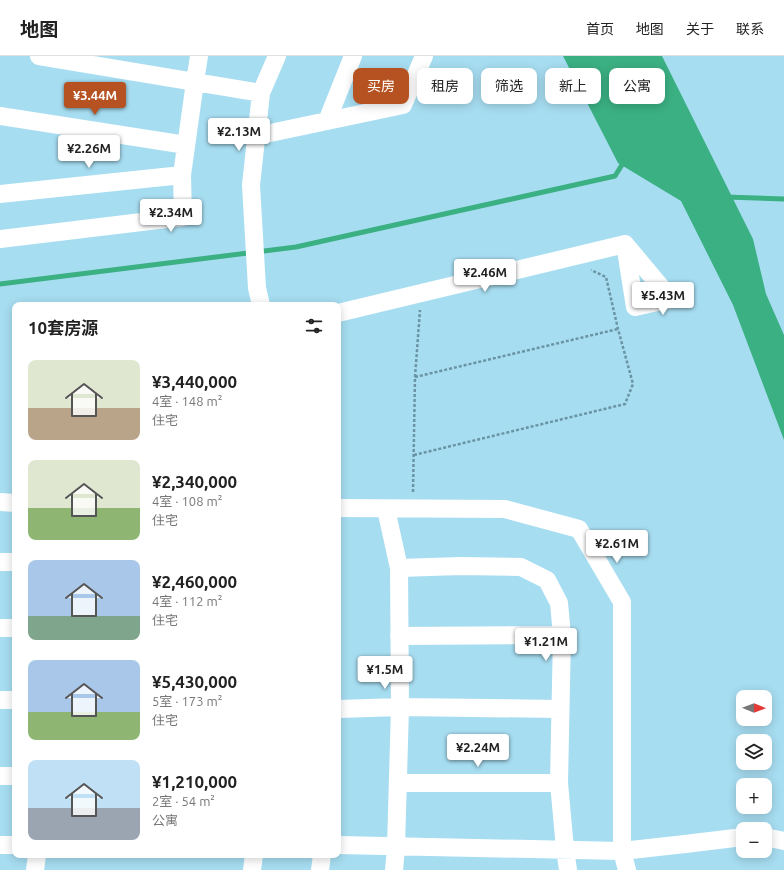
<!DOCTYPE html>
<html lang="zh">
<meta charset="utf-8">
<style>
:root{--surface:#fff;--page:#f2f2f2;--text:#222;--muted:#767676;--line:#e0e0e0;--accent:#b65221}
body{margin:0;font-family:Ubuntu,"Noto Sans SC",sans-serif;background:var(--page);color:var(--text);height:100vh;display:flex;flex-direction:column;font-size:15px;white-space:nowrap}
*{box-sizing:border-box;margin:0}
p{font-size:13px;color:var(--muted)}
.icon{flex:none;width:22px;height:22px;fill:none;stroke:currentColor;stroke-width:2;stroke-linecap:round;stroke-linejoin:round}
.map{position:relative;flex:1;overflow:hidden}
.side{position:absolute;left:12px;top:246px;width:329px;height:556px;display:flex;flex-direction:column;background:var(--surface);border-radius:8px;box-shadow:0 2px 10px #0003}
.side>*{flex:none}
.banner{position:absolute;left:353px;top:12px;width:371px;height:36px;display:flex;gap:8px}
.needle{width:26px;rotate:91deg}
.tools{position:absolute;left:736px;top:634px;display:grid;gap:8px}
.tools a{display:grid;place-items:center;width:36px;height:36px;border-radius:8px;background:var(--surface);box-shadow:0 2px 10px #0003;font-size:20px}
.price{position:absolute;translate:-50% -34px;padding:0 9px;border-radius:4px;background:#fff;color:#222;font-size:13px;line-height:26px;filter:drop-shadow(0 1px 2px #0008)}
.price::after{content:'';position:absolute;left:50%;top:24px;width:12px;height:9px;margin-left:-6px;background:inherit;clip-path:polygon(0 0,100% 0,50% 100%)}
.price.current{background:var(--accent);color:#fff}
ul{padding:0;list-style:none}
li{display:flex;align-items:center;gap:12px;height:100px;padding:0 16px}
li span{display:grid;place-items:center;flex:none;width:112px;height:80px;border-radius:8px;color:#555}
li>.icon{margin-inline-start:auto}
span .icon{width:48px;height:48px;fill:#fffc;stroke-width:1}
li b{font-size:17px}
h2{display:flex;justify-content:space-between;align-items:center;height:48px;padding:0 16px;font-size:17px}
.chip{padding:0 14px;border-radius:8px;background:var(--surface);box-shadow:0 2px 10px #0003;font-size:14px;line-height:36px}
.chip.current{background:var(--accent);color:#fff}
header{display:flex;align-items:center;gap:24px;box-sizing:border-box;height:56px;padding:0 20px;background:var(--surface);border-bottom:1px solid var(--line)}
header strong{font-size:19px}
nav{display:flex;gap:22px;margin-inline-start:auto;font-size:14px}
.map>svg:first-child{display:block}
.water{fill:#3bb083}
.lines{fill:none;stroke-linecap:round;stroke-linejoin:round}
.stream{stroke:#3bb083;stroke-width:5}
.path{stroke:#6a94a3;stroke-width:2.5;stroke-dasharray:3 2;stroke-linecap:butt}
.minor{stroke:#fff;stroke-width:18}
</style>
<header>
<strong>地图</strong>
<nav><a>首页</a><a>地图</a><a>关于</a><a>联系</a></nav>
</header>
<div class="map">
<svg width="784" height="814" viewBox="0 0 784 814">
<rect width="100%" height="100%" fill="#a7ddf1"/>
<path class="water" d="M563,0H662L753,183L766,238L784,279V384L733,249L681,145L618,107Z"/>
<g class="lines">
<path class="stream" d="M725,141L784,143
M0,228L296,191L615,120L625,104"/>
<path class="path" d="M415,321L618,273
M414,399L625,348L633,328L618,273L606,221L591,214
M413,436L415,321L420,254"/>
<path class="minor" d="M39,0L261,37
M0,60L186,89
M327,65L353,0
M256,80L403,49L424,0
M0,138L182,119
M0,183L183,161L182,119L195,26L199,0
M625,188L671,243L635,251Z
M261,249L257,232L251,129L261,37L277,0
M338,257L625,188
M0,446L15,447
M338,452L505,453L579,473L622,546V795L627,814
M386,453L399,512L400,651L396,791L394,814
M0,506H15
M399,512L461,510L521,511L547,524L559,547L562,579L559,727L565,793L568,814
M0,572H15
M399,580L562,579
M0,644H15
M338,653L400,651L560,653
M0,720H15
M398,727H559
M765,781L784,785
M0,789H15
M338,789L622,795L685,788L743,781
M35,814L37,799
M252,814L254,799
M320,814L322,799"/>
</g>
</svg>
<div class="tools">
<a><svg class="needle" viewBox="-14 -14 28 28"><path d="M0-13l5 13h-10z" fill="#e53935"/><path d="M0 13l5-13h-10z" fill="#767676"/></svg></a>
<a><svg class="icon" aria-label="layers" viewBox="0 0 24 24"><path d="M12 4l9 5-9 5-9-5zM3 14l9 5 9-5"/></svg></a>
<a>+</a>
<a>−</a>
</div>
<b class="price current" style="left:95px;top:60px">¥3.44M</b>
<b class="price" style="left:239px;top:96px">¥2.13M</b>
<b class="price" style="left:89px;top:113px">¥2.26M</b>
<b class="price" style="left:171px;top:177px">¥2.34M</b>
<b class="price" style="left:485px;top:237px">¥2.46M</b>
<b class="price" style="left:663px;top:260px">¥5.43M</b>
<b class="price" style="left:617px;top:508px">¥2.61M</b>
<b class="price" style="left:546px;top:606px">¥1.21M</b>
<b class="price" style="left:385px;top:634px">¥1.5M</b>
<b class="price" style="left:478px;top:712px">¥2.24M</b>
<div class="banner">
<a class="chip current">买房</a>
<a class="chip">租房</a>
<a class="chip">筛选</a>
<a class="chip">新上</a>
<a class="chip">公寓</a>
</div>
<section class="side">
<h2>10套房源<svg class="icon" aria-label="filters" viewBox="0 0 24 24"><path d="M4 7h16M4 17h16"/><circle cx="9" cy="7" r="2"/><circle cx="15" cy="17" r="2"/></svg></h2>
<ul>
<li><span style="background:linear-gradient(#dfe7d0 60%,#b9a48a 0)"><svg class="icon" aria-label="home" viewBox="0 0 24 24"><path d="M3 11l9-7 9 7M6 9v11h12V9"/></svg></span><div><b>¥3,440,000</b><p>4室 · 148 m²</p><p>住宅</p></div></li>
<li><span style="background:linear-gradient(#dfe7d0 60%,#8fb573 0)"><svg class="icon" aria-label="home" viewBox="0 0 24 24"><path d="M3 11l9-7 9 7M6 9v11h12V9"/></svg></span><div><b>¥2,340,000</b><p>4室 · 108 m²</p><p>住宅</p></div></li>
<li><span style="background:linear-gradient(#a9c7e8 70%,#7fa58c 0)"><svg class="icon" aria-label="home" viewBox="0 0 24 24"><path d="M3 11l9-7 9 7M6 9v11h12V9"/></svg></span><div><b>¥2,460,000</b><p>4室 · 112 m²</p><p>住宅</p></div></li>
<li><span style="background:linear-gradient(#a9c7e8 65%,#8fb573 0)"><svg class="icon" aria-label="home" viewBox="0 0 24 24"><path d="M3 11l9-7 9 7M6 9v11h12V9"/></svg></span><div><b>¥5,430,000</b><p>5室 · 173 m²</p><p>住宅</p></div></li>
<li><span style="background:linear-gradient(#bfe0f5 60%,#9aa5b1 0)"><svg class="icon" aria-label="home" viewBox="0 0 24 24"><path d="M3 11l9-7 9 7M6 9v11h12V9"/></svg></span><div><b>¥1,210,000</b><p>2室 · 54 m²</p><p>公寓</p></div></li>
</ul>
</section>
</div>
